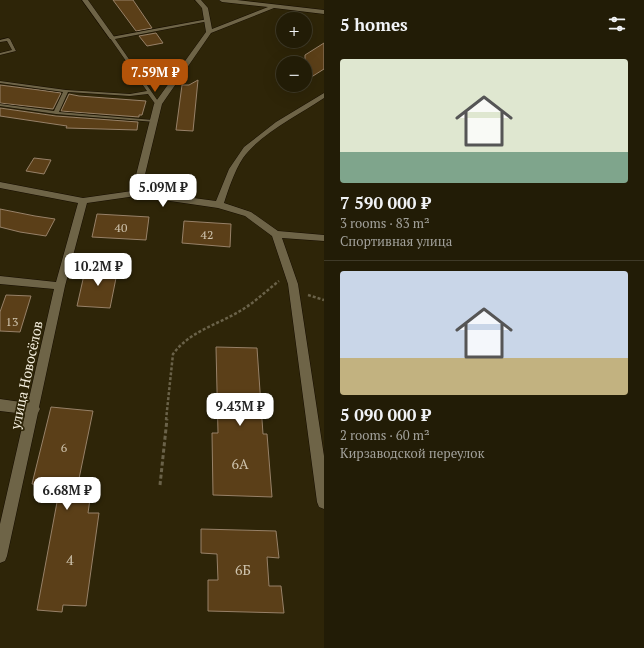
<!DOCTYPE html>
<meta charset="utf-8">
<style>
:root{--surface:#221c06;--page:#2a2510;--text:#f1f3f6;--muted:#a2a19b;--line:#3f3a28;--accent:#b45309}
body{margin:0;font-family:"PT Serif",serif;background:var(--page);color:var(--text);height:100vh;display:flex;flex-direction:column;font-size:15px;white-space:nowrap}
*{box-sizing:border-box;margin:0}
p{font-size:13px;color:var(--muted)}
.icon{flex:none;width:22px;height:22px;fill:none;stroke:currentColor;stroke-width:2;stroke-linecap:round;stroke-linejoin:round}
.map{position:relative;flex:1;overflow:hidden}
.panel{display:flex;flex-direction:column;background:var(--surface);width:320px}
.panel>*{flex:none}
.controls{position:absolute;left:276px;top:12px;display:grid;gap:8px}
.controls a{display:grid;place-items:center;width:36px;height:36px;border-radius:50%;background:var(--surface);box-shadow:0 4px 16px #0002,0 0 0 1px var(--line);font-size:20px}
.price{position:absolute;translate:-50% -34px;padding:0 9px;border-radius:8px;background:#fff;color:#222;font-size:13px;line-height:26px;filter:drop-shadow(0 1px 2px #0008)}
.price::after{content:'';position:absolute;left:50%;top:24px;width:12px;height:9px;margin-left:-6px;background:inherit;clip-path:polygon(0 0,100% 0,50% 100%)}
.price.on{background:var(--accent);color:#fff}
ul{padding:0;list-style:none}
li{display:grid;align-content:center;gap:8px;height:212px;padding:0 16px}
li+li{border-top:1px solid var(--line)}
li span{display:grid;place-items:center;height:124px;border-radius:4px;color:#555}
li>.icon{margin-inline-start:auto}
span .icon{width:72px;height:72px;fill:#fffc;stroke-width:1}
li b{font-size:17px}
h2{display:flex;justify-content:space-between;align-items:center;height:48px;padding:0 16px;font-size:17px}
main{display:flex;flex:1;min-height:0}
.map>svg:first-child{display:block}
.building{fill:#5b3f18;stroke:#978168}
.lines{fill:none;stroke-linecap:round;stroke-linejoin:round}
.service-casing{stroke:#160d00;stroke-width:1}
.minor-casing{stroke:#160d00;stroke-width:1}
.path-far1{stroke:#6a6249;stroke-width:2.5;stroke-dasharray:3 2;stroke-linecap:butt}
.path{stroke:#6a6249;stroke-width:3;stroke-dasharray:4 2.5;stroke-linecap:butt}
.service{fill:#6e6447;fill-rule:evenodd}
.minor{fill:#6e6447;fill-rule:evenodd}
.labels{text-anchor:middle;dominant-baseline:central;stroke-width:3.5;stroke-linejoin:round;paint-order:stroke}
.number-label{font-size:12px;fill:#cfc4ae}
.street-label{font-size:14px;fill:#f6f0e0;stroke:#2e2508}
.near-number-label{font-size:14px;fill:#cfc4ae}
</style>
<main>
<div class="map">
<svg width="324" height="648" viewBox="0 0 324 648">
<rect width="100%" height="100%" fill="#2e2508"/>
<path class="building" d="M113,0H133L152,28L136,31Z
M156,33L163,43L147,46L139,36Z
M324,43V69L305,81V55Z
M198,80L193,131L176,130L182,85H189Z
M0,85L39,90L61,93L53,109L0,103Z
M69,94L79,96L146,101L142,115H139V117L61,111Z
M0,108L56,116L138,122L137,130L66,128L67,126L0,116Z
M34,158L51,160L44,174L26,171Z
M0,209L35,216L55,219L46,236L20,232L0,227Z
M97,214L149,217L146,240L92,237Z
M184,221L231,224L230,247L182,243Z
M86,266L118,268L110,308L77,306Z
M6,295L31,296L20,332L0,331V312Z
M216,347L257,348L263,434H267L272,497L213,495L212,433H218Z
M51,407L93,411L75,498L90,499L88,513H99L86,606L63,605L62,612L37,610L60,486L32,484Z
M201,529L276,531L279,558L267,557L269,586H281L284,613L208,611V580H218L217,554L201,553Z"/>
<g class="lines">
<defs>
<path id="service" d="M208,19H209V21L115,39L160,104V105H156L148,94L130,96L68,92L59,112L153,120H155V122L56,114L0,106V104L54,111L63,92L0,83V81L66,90L130,94L147,91L110,38L111,37Z
M8,38L10,39L16,51L0,55V53L12,50L7,41L0,42V40Z"/>
<path id="minor" d="M82,0H88L115,38L114,39H110Z
M195,0H201L208,8L212,29L268,7L222,2L219,0H237L324,10V14L274,8L211,33L162,104L141,191L216,201L229,169L244,147L276,122L324,93V98C299,115 261,133 243,158C234,172 229,188 224,203L251,212L278,231L324,235V241L282,238L298,284L324,456V509L319,507L317,502L288,284L272,236L245,216L218,208L136,196L87,203L65,286L39,407L40,409L38,413L7,556L5,561L0,563V524L25,414L0,411V399L28,403L54,289L0,284V276L56,282L78,203L0,188V182L83,198L132,191L154,104L206,32L202,8Z"/>
</defs>
<use href="#service" class="service-casing"/>
<use href="#minor" class="minor-casing"/>
<path class="path-far1" d="M308,295L324,300
M166,420L173,354C190,331 217,325 240,311C254,303 266,291 279,281"/>
<path class="path" d="M160,485L167,419"/>
<use href="#service" class="service"/>
<use href="#minor" class="minor"/>
</g>
<g class="labels">
<g class="number-label">
<text x="121" y="227">40</text>
<text x="207" y="234">42</text>
<text x="12" y="321">13</text>
<text x="64" y="447">6</text>
</g>
<g class="street-label">
<text transform="translate(26 375) rotate(-78)">улица Новосёлов</text>
</g>
<g class="near-number-label">
<text x="240" y="463">6А</text>
<text x="70" y="559">4</text>
<text x="243" y="569">6Б</text>
</g>
</g>
</svg>
<div class="controls">
<a>+</a>
<a>−</a>
</div>
<b class="price on" style="left:155px;top:93px">7.59M ₽</b>
<b class="price" style="left:163px;top:208px">5.09M ₽</b>
<b class="price" style="left:98px;top:287px">10.2M ₽</b>
<b class="price" style="left:240px;top:427px">9.43M ₽</b>
<b class="price" style="left:67px;top:511px">6.68M ₽</b>
</div>
<section class="panel">
<h2>5 homes<svg class="icon" aria-label="filters" viewBox="0 0 24 24"><path d="M4 7h16M4 17h16"/><circle cx="9" cy="7" r="2"/><circle cx="15" cy="17" r="2"/></svg></h2>
<ul>
<li><span style="background:linear-gradient(#dfe7d0 75%,#7fa58c 0)"><svg class="icon" aria-label="home" viewBox="0 0 24 24"><path d="M3 11l9-7 9 7M6 9v11h12V9"/></svg></span><div><b>7 590 000 ₽</b><p>3 rooms · 83 m²</p><p>Спортивная улица</p></div></li>
<li><span style="background:linear-gradient(#c9d6e8 70%,#c2b280 0)"><svg class="icon" aria-label="home" viewBox="0 0 24 24"><path d="M3 11l9-7 9 7M6 9v11h12V9"/></svg></span><div><b>5 090 000 ₽</b><p>2 rooms · 60 m²</p><p>Кирзаводской переулок</p></div></li>
</ul>
</section>
</main>
